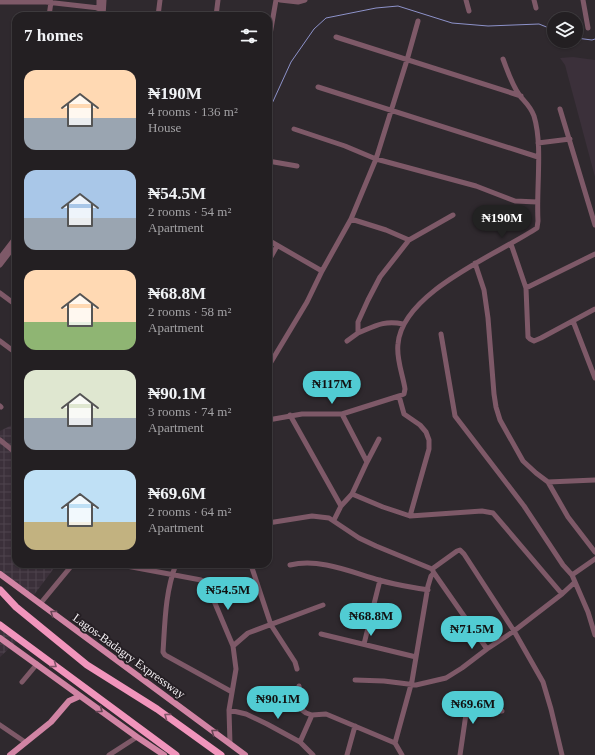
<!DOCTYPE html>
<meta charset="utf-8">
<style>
:root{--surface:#231f22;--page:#2b272a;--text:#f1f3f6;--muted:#a3a2a5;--line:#403d40;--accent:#51ccd3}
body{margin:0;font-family:Georgia,serif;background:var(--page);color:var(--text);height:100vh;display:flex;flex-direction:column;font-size:15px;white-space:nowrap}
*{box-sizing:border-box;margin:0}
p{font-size:13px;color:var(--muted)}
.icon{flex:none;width:22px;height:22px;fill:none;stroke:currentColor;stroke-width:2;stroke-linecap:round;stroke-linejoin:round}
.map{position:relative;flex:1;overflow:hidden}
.side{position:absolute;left:12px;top:12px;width:260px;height:556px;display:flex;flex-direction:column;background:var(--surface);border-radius:12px;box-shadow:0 1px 3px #0004,0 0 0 1px var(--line)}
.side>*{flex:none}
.controls{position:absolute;left:547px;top:12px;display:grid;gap:8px}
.controls a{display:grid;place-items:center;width:36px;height:36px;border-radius:50%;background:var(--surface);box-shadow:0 1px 3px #0004,0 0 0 1px var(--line);font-size:20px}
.price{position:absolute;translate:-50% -34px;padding:0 9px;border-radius:14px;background:var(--accent);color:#111;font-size:13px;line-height:26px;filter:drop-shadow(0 1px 2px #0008)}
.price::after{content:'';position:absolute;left:50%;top:24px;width:12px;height:9px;margin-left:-6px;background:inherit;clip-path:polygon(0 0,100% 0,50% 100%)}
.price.current{background:#222;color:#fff}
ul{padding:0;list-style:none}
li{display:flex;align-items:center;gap:12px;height:100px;padding:0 12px}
li span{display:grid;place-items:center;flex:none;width:112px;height:80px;border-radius:12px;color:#555}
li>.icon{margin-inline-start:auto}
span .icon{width:48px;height:48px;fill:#fffc;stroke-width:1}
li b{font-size:17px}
h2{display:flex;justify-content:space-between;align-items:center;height:48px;padding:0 12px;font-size:17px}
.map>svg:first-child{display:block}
.built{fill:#3b303a}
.industrial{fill:url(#industrial-grid)}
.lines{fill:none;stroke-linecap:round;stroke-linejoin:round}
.stream{stroke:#8d92ca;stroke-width:1}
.minor{stroke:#7e5968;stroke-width:5}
.major{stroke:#d184a4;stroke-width:6}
.highway{stroke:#f195bc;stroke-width:7}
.oneway{stroke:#6a4757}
.oneway2{stroke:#815468}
.labels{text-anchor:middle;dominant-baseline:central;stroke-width:4;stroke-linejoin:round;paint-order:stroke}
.street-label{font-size:12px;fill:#f5f1f4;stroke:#251f24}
</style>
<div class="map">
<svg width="595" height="755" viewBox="0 0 595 755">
<defs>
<pattern id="industrial-grid" width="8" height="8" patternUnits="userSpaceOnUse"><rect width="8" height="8" fill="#3b303a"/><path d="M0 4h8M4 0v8" fill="none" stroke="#4e444d"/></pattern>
</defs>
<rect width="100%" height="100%" fill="#2f292e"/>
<path class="built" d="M573,57L595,60V177L565,65L560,58Z"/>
<path class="industrial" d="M16,423V564H57L31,599L0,574V431Z
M0,627L19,639L0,657Z"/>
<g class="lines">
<path class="stream" d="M576,38L592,40L595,39
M271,121L270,108L291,62L314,29L326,18L376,8L398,6L452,23L488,26L539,24L554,30"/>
<path class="minor" d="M280,0L298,2L305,0
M466,0L469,11
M534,0L536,8
M583,0L588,28
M0,2H46L99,8
M49,16L51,2
M99,16V0
M103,16L104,0
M158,16L160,0
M216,16L218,0
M336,37L521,96
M268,46L276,0
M318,87L538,157
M560,109L595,225
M294,129L345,146L376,159L476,186L515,201L537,202
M538,143L570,139
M268,161L297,166
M351,219L386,230L409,240
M268,240L322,271
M511,244L526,288L528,337L530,339L534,341L541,338L595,309
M0,258L16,237
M268,262L277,246
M475,263L484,290L488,318L494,394L496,407L500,420L523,461L536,473L548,482L568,517L595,552
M0,265L16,244
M526,288L595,254
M0,293L16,305
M573,321L595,378
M358,333C375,326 384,320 403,324
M441,334L455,416L524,506L563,565L572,575L588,612L595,635
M0,341L16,353
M347,341L358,333V322L368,300L380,277L409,240L453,215
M268,367L307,302L322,271L351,219L376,159L407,60L418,21
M399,396L404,414L420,425L426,432L429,440V449L410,516
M0,406L1,407
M290,415L341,506
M268,420L302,414H342L399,396L404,394L405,389C403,375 396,359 398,344C402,292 498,254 537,228L538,221C536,189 543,145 534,116C531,107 526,103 520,96C512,85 508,72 503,59
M0,440L16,453
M367,462L379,439
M548,482L595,480
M352,494L383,507L410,516L482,511L493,513L562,594
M334,520L341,506L352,494L367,462L342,414
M268,523L312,516L329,518L359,538L376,546L432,569
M116,564L201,580L206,582L233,646L236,669L229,710L230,744
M176,564C165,593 165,622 163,652L165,655L232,692
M251,565L271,625L295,662L297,669
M290,565C320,558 351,572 379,580C395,585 412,587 428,590
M434,573L487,649
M572,575L595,559
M40,604L73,564
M321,634L416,657
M364,644L380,580
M233,646L248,633L323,605
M355,680L384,681L416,685L446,678L462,668L487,649L514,631L562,594L575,582
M22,682L37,664
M299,686L302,710L306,713L312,715
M229,710L246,714L267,724L300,742L313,755
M0,725L25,742
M300,742L312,715L326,714L395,743L402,755
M395,743L412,681L428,586L431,576L434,573L432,569L457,551L460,550L464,554L514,631L543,682L551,709L562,755
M109,755L137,737
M347,755L355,726
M460,755L466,714L502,711"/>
<path class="major" d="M0,574L245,755
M0,638L137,737L164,755
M10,755L51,722L69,701L80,696"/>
<path class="highway" d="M0,590L16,607L87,665L157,709L221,755
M0,625L176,755"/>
</g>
<defs><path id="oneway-chevron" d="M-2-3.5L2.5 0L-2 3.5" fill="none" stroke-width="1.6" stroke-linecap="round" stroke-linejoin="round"/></defs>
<g class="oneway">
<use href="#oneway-chevron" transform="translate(53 613) rotate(-144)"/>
<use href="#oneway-chevron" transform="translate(100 710) rotate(36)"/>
<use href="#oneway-chevron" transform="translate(214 732) rotate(-144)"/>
</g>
<g class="oneway2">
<use href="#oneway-chevron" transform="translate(54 665) rotate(36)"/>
<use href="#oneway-chevron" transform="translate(167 716) rotate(-144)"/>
</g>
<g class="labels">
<g class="street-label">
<text transform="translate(129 656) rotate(36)">Lagos-Badagry Expressway</text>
</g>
</g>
</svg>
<div class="controls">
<a><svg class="icon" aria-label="layers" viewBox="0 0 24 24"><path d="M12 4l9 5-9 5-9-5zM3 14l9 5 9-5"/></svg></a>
</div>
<b class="price current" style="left:502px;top:239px">₦190M</b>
<b class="price" style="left:332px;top:405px">₦117M</b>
<b class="price" style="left:228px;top:611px">₦54.5M</b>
<b class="price" style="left:371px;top:637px">₦68.8M</b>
<b class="price" style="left:472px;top:650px">₦71.5M</b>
<b class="price" style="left:278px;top:720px">₦90.1M</b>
<b class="price" style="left:473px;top:725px">₦69.6M</b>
<section class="side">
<h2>7 homes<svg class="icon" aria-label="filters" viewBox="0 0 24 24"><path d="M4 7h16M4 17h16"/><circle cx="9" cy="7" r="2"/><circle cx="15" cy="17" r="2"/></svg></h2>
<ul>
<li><span style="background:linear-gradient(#ffd9b3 60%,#9aa5b1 0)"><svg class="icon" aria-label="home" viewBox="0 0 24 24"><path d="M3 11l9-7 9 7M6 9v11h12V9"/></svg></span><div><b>₦190M</b><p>4 rooms · 136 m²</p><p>House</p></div></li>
<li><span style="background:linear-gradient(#a9c7e8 60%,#9aa5b1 0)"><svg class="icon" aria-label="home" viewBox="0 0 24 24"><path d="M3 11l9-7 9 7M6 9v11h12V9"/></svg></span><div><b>₦54.5M</b><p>2 rooms · 54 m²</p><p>Apartment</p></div></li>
<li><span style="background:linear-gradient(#ffd9b3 65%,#8fb573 0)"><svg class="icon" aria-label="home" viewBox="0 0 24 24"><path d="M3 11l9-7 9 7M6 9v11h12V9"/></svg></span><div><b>₦68.8M</b><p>2 rooms · 58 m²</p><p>Apartment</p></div></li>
<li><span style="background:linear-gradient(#dfe7d0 60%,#9aa5b1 0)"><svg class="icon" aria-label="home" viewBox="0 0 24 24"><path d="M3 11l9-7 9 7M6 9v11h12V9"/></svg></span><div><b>₦90.1M</b><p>3 rooms · 74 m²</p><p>Apartment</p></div></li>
<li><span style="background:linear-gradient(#bfe0f5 65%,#c2b280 0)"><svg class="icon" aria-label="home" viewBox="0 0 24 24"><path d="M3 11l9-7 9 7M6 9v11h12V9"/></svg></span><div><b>₦69.6M</b><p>2 rooms · 64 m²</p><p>Apartment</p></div></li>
</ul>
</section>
</div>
